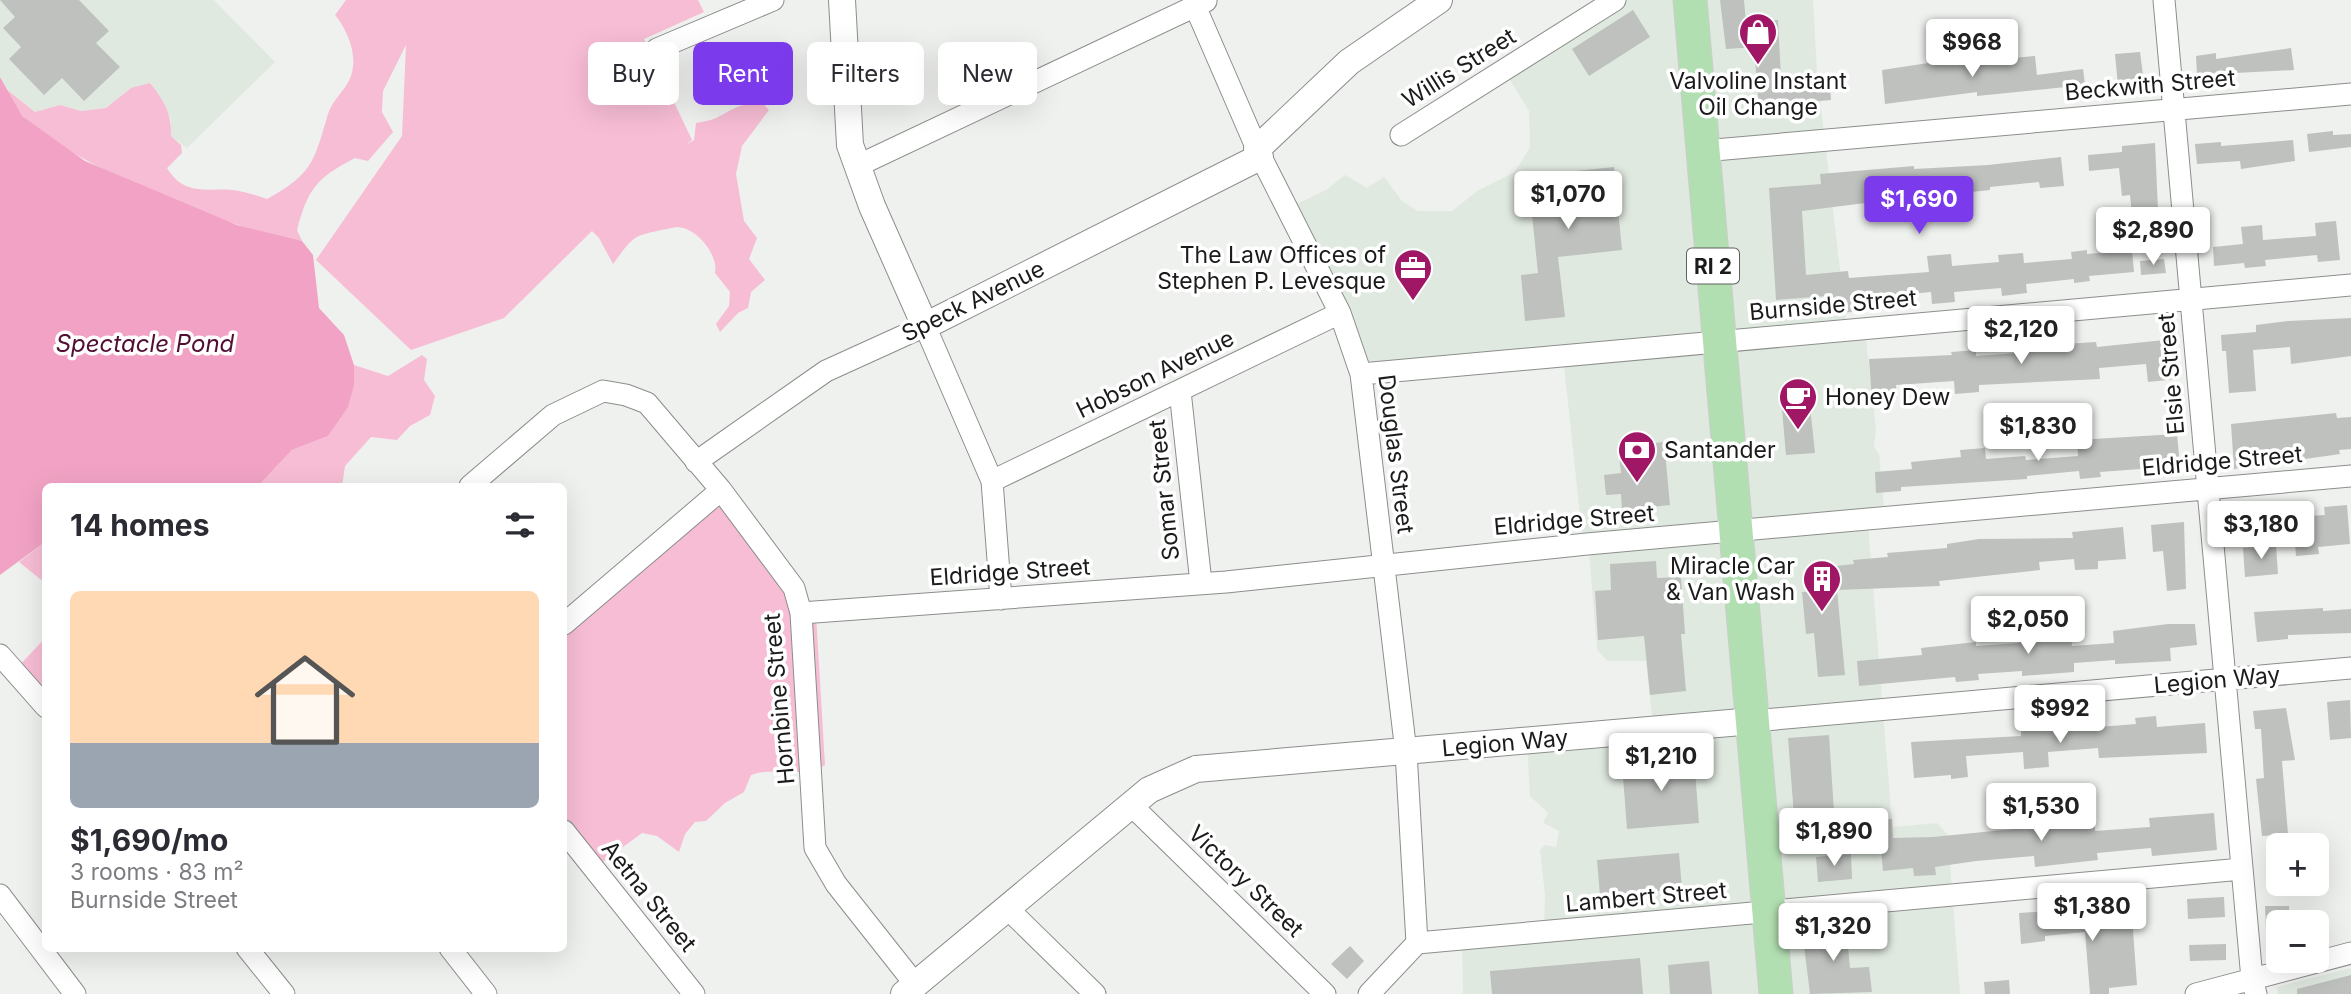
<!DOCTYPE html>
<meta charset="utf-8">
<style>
:root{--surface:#fff;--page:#f7f7f7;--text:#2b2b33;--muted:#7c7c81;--line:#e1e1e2;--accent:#7c3aed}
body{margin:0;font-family:Inter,sans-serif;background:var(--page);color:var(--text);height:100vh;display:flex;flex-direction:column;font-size:26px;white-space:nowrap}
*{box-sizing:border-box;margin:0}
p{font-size:23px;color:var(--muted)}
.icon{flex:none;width:38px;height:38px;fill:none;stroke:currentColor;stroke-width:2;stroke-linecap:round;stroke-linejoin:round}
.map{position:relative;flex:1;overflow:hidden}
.details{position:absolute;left:42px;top:483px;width:525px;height:469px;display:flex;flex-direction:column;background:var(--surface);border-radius:10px;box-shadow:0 7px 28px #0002}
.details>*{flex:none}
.top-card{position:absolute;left:588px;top:42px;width:665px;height:63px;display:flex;gap:14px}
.fabs{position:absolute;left:2266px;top:833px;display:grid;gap:14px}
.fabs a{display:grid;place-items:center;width:63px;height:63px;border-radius:10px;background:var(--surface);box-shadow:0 7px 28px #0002;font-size:35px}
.price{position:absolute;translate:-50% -60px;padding:0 16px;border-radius:7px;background:#fff;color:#222;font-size:23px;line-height:46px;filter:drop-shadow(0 2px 4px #0008)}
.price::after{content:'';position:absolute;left:50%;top:42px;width:21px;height:16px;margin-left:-10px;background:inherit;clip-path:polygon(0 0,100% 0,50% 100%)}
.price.selected{background:var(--accent);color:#fff}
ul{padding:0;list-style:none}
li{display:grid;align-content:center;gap:14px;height:371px;padding:0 28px}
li+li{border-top:2px solid var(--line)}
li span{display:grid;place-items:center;height:217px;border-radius:10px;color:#555}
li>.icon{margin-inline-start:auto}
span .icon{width:126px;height:126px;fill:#fffc;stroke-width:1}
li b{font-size:30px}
h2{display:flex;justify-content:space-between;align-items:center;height:84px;padding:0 28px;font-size:30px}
.tag{padding:0 24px;border-radius:10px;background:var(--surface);box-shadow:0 7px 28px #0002;font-size:24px;line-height:63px}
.tag.selected{background:var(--accent);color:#fff}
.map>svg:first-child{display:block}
.built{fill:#e0e9e0}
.green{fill:#f7bdd5}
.water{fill:#f2a3c5}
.building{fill:#bec1be}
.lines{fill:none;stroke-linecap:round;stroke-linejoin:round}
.minor-casing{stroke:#8b8e8b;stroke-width:23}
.tertiary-casing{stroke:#8b8e8b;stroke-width:28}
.primary-casing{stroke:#cdcdcd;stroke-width:35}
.minor{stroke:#fff;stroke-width:21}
.tertiary{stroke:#fff;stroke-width:26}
.primary{stroke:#b2dfb1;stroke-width:33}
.labels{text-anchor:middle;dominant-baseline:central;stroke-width:7;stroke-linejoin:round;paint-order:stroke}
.shield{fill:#fff;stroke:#5f5f5f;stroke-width:2}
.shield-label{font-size:21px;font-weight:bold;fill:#1a1b1a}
.street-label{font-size:23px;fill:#1a1b1a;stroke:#fff}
.poi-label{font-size:23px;fill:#1a1b1a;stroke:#fff;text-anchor:end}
.water-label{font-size:24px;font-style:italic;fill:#520f33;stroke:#fff}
</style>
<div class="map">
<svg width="2351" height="994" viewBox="0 0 2351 994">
<rect width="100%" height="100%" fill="#eff1ee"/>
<path class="built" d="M0,0H214L275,62L187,148L171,136V118L131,88L106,108L80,111L60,105L35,112L6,89L0,76Z
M1612,0H1813L1817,73L1847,329L1865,330L1876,430L1874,447L1879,454L1885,517L1868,523L1892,823L1893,827L1937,823L1948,835L1960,994H1463L1462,941L1544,927L1545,895L1540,850L1545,845L1556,847L1559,831L1543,823L1548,813L1530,796L1527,743L1653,724L1646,661H1608L1597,650L1589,550L1583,543L1563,357L1373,373L1343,323L1292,206L1326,190L1345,175L1367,188L1384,177L1402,201L1418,211H1452L1477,191L1515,172L1530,147L1529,111L1505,72Z
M2351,968V994H2278L2277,987Z"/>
<path class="green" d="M346,0H698L704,12L644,39L692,140L686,145L694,140L696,123C719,119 715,118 733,109C741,104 751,105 760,100L769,110L742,146L736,174L744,221L757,238L749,259L765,280L751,292L748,308L738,313L720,332L716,324L729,306L730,292L715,273C719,255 696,227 677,227C671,228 645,233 639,236C629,240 620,255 613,264L599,238L592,231L504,318L411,350L316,260L402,136L406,45L383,91L382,112L393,132L368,161L355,158C317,178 308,188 297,230L302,241C236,232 69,164 23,117C16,110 11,98 6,89L35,112L60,105L81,111L106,108L131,88L150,83C164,100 172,114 171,136L181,145L182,153L167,168C184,196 206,188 233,190C245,192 256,195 267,199C313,174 314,161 328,114C332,100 346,90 351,76C358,55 348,31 335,15Z
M422,355L427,359L424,380L435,396L430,415L410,426L397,440L371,437L345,466L342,486H258L292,450L328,436L354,385V365L388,376Z
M719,499L796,579L816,614L825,765C804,779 774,766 751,775L744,792L725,803L706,821L695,822L685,834L679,852L657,836L642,833L596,867L564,830V633Z
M45,542V583L19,562Z
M45,638V702L19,666Z"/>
<path class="water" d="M0,77L22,116L85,161L237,225L302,241L313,255L319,308L344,335L354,365V385L348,407L328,436L292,450L258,486H46L45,542L0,575Z"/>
<path class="building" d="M0,0H79L109,31L96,43L120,67L84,101L62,78L44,95L9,59L21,47L3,28L15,17Z
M1720,0H1744L1746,23L1778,20L1781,78L1829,74L1831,100L1759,106L1754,47L1726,49Z
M1633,10L1650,37L1589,76L1572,49Z
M2291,48L2294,70L2197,75L2196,56L2216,53V59Z
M2140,52L2144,83L2118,86L2115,54Z
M2035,56L2037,75L2083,69L2085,85L1977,96V92L1885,104L1882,70L1955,59V64Z
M2333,131V135L2351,134V147L2309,152L2307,134Z
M2293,140L2295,161L2241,169L2240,161L2197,164L2195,144L2221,142V146Z
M2155,143L2159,232L2134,234L2130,195L2122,196L2119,168L2089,171L2088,155L2122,152V146Z
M2061,157L2064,186L2040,188L2039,182L1990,187V190L1917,198V206L1898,208L1897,199L1802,211L1806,275L1848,271L1849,278L1929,272L1927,256L1951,254L1952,266L1999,262L1998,255L2023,253L2024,263L2072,259L2071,252L2087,250V254L2132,250L2134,272L2089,276L2090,281L2074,283V279L2026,284L2027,293L2002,296L2001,288L1954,292L1955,302L1932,304L1931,292L1880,297V300L1851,303L1852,312L1828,314L1826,296L1776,300L1769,188L1821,184L1820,174L1914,166V169L1988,165Z
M1614,167L1622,250L1558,257L1565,317L1525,321L1521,275L1538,273L1528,176Z
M2336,221L2340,260L2318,262L2317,255L2265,260L2266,266L2245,268L2244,263L2214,266L2213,247L2243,244L2241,227L2262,225L2263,240L2316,236L2315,223Z
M2164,259L2166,273L2141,275L2140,261Z
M2351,318V356L2291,364L2290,347L2253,350L2256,391L2229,393L2226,351H2222L2221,335L2256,332V325L2288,321Z
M2174,339L2177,379L2148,382L2146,364L2099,368L2100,379L1979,385V392L1955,394L1954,381L1896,385L1897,398L1872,400L1869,359L1952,355L1951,352L1976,350V356L2031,352V346L2096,342L2097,347Z
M1810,406L1815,453L1786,455L1782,409Z
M2336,413L2337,418L2351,417V449L2339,450L2340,454L2234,469L2231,424Z
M2177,434L2180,466L2100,472L2101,477L2080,479L2079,471L2027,476V479L1901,487V491L1876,493L1875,472L1912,469L1911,462L1961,457L1960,450L1985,448L1986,459L2025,456L2026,460L2078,456L2077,440Z
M1664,442L1670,505L1622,510L1621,494L1606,495L1604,475L1621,473L1618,447Z
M2347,505L2350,544L2318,547L2319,554L2296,556L2293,517L2325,515L2324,507Z
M2184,522L2186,589L2167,591L2163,551L2153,552L2151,525Z
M2123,527L2126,559L2098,561V569L2075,570L2074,559L2039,562L2040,570L1939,581L1940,586L1837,590L1845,675L1818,677L1814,633L1806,634L1802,592L1821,591L1819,568L1854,564L1853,560L1888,557L1887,553L1947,548V544L1979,539L2073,538L2072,532Z
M2276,545L2278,574L2245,577L2243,548Z
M1656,561L1657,578L1681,577L1685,634H1681L1686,691L1650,695L1644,636L1598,640L1595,591L1611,590L1610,564Z
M2323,608V611L2351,609V633L2288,635V639L2257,642L2254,612Z
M2168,624H2195L2197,645L2170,648L2171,661L2115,664V660L2074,663V672L2022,676V671L1978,674L1979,680L1956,682L1955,677L1859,686L1857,661L1922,655L1921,648L1976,642V646L2019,643V639L2071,633L2072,646L2114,643L2113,631Z
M2350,700L2351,738L2330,740L2327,702Z
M2286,708L2295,760L2282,761L2288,834L2262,836L2256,779L2264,778L2261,729H2255L2253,711Z
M2156,716L2157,727L2205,723L2207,753L2099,758L2098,748L2048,752L2049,767L2024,769L2023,752L1966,756L1968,777L1951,779V775L1914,778L1911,742L2021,736V729L2046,727L2086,725V728L2136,724L2135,718Z
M1829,735L1834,812L1794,816L1788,738Z
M1694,757L1699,823L1627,829L1622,764Z
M2214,813L2217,850L2152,856L2151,848L2097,853L2098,860L2035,867L2034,856L1976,861L1935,867L1936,875L1914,876L1913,868L1883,871L1880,839L1861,840L1860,822L1892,819L1893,838L1933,837L2095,821V831L2150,827L2149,818Z
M1679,853L1682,889L1600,896L1597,860Z
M1851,854L1852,879L1818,882L1816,857Z
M2224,897L2225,917L2188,919L2187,899Z
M2131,903L2137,985L2109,988V994H2090L2085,932L2045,936V941L2021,944L2019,913L2069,910L2070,920L2113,916V905Z
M2265,906H2289L2290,922H2278V955H2267Z
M1846,926L1850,968L1869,967L1872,992L1810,994L1802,930Z
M2226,944V960L2190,961L2189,945Z
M1350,946L1364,961L1347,979L1331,964Z
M1640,958L1643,994H1492L1490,971Z
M1709,961L1712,994H1670L1668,965Z
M2351,975V994H2297V989Z
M2009,980L2010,994H1985L1984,982Z"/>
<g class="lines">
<defs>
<path id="minor" d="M2164,0L2252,979L2256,994
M1195,6L1257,149L1340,313L1361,374L1406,752L1417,943
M657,49L773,0
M1401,135L1615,0
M1703,151L2351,94
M857,166L1206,1
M1361,374L2351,285
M1180,391L1201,583
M696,462L826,371L925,326L992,481L1001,599
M992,481L1340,313
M470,486L553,415L603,391L626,395L647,403L721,490L794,588L801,613L815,848L836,884L915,984
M801,613L1226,582L1587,544L2351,476
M564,624L721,490
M0,655L46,707
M1753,721L2351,668
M1131,805L1325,994
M564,831L694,994
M0,895L75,994
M1007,908L1095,994
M247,948L284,994
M450,948L486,994
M1369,994L1417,943L2242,869
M2196,994L2351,953"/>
<path id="tertiary" d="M842,0L850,145L872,206L925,326L1260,157
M1257,149L1349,62L1439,0
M904,994L1149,790L1196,769L1753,721"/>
<path id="primary" d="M1690,0L1776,994"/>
</defs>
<use href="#minor" class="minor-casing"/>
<use href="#tertiary" class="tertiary-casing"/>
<use href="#primary" class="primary-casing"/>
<use href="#minor" class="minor"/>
<use href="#tertiary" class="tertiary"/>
<use href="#primary" class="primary"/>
</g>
<defs>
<symbol id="shop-pin" viewBox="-11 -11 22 30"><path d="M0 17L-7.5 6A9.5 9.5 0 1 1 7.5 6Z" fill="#9f1765" stroke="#fff"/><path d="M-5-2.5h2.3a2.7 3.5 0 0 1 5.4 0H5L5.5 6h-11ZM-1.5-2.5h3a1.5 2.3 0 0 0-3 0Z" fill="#fff"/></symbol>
<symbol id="office-pin" viewBox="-11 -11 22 30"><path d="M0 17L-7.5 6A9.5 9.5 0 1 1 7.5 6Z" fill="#9f1765" stroke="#fff"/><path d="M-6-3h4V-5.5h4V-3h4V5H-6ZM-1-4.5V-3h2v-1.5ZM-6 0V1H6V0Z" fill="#fff"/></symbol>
<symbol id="cafe-pin" viewBox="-11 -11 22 30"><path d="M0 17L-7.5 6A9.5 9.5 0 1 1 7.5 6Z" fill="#9f1765" stroke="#fff"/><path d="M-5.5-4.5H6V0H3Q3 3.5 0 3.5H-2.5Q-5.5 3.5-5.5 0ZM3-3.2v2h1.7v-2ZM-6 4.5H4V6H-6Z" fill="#fff"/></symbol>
<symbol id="bank-pin" viewBox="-11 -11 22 30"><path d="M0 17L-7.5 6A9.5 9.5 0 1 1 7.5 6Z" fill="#9f1765" stroke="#fff"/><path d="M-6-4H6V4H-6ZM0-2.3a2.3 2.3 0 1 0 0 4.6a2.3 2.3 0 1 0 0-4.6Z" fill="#fff"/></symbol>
<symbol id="building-pin" viewBox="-11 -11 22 30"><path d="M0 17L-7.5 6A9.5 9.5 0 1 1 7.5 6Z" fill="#9f1765" stroke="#fff"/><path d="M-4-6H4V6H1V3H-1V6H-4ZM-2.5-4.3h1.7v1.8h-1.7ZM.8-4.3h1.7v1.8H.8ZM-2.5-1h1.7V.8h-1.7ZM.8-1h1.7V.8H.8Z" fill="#fff"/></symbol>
</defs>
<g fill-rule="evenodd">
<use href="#shop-pin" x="1736" y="10" width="44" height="60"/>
<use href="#office-pin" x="1391" y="246" width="44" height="60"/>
<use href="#cafe-pin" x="1776" y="375" width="44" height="60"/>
<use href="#bank-pin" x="1615" y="428" width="44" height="60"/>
<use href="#building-pin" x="1800" y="557" width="44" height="60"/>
</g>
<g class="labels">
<rect class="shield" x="1687" y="248.5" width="52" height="35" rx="5"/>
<g class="shield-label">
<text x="1713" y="266">RI 2</text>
</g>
<g class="street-label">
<text transform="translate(1459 68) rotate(-32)">Willis Street</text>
<text transform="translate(2150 85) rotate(-5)">Beckwith Street</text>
<text transform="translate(973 301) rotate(-26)">Speck Avenue</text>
<text transform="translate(1833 305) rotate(-5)">Burnside Street</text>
<text transform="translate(1155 374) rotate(-26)">Hobson Avenue</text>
<text transform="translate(2171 374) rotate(-95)">Elsie Street</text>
<text transform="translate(1396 454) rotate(83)">Douglas Street</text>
<text transform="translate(2222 461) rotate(-5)">Eldridge Street</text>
<text transform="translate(1164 490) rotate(-96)">Somar Street</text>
<text transform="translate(1574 520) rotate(-5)">Eldridge Street</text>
<text transform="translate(1010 572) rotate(-4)">Eldridge Street</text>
<text transform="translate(2217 680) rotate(-5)">Legion Way</text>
<text transform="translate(779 699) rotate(-95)">Hornbine Street</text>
<text transform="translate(1505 743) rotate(-5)">Legion Way</text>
<text transform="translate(1246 881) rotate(44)">Victory Street</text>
<text transform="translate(649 896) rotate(51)">Aetna Street</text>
<text transform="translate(1646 897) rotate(-5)">Lambert Street</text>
</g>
<g class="poi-label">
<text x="1758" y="81" text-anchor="middle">Valvoline Instant<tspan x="1758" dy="26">Oil Change</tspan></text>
<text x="1386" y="255">The Law Offices of<tspan x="1386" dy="26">Stephen P. Levesque</tspan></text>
<text x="1825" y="397" text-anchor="start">Honey Dew</text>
<text x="1664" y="450" text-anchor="start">Santander</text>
<text x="1795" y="566">Miracle Car<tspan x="1795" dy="26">&amp; Van Wash</tspan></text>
</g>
<g class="water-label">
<text x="145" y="343">Spectacle Pond</text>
</g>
</g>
</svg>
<div class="fabs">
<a>+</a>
<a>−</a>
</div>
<b class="price" style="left:1972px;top:79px">$968</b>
<b class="price" style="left:1568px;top:231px">$1,070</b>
<b class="price selected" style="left:1919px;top:236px">$1,690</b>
<b class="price" style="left:2153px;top:267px">$2,890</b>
<b class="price" style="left:2021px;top:366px">$2,120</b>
<b class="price" style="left:2038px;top:463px">$1,830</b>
<b class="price" style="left:2261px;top:561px">$3,180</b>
<b class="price" style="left:2028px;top:656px">$2,050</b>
<b class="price" style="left:2060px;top:745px">$992</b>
<b class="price" style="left:1661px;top:793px">$1,210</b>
<b class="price" style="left:2041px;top:843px">$1,530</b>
<b class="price" style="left:1834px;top:868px">$1,890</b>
<b class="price" style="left:2092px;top:943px">$1,380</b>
<b class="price" style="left:1833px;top:963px">$1,320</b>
<div class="top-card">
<a class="tag">Buy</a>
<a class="tag selected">Rent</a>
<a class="tag">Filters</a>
<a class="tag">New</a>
</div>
<section class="details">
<h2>14 homes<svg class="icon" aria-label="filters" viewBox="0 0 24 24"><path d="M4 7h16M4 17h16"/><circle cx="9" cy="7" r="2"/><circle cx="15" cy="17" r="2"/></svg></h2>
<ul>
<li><span style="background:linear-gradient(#ffd9b3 70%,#9aa5b1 0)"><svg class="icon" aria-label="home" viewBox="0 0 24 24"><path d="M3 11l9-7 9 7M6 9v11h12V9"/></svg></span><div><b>$1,690/mo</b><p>3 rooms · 83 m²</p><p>Burnside Street</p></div></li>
</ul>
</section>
</div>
